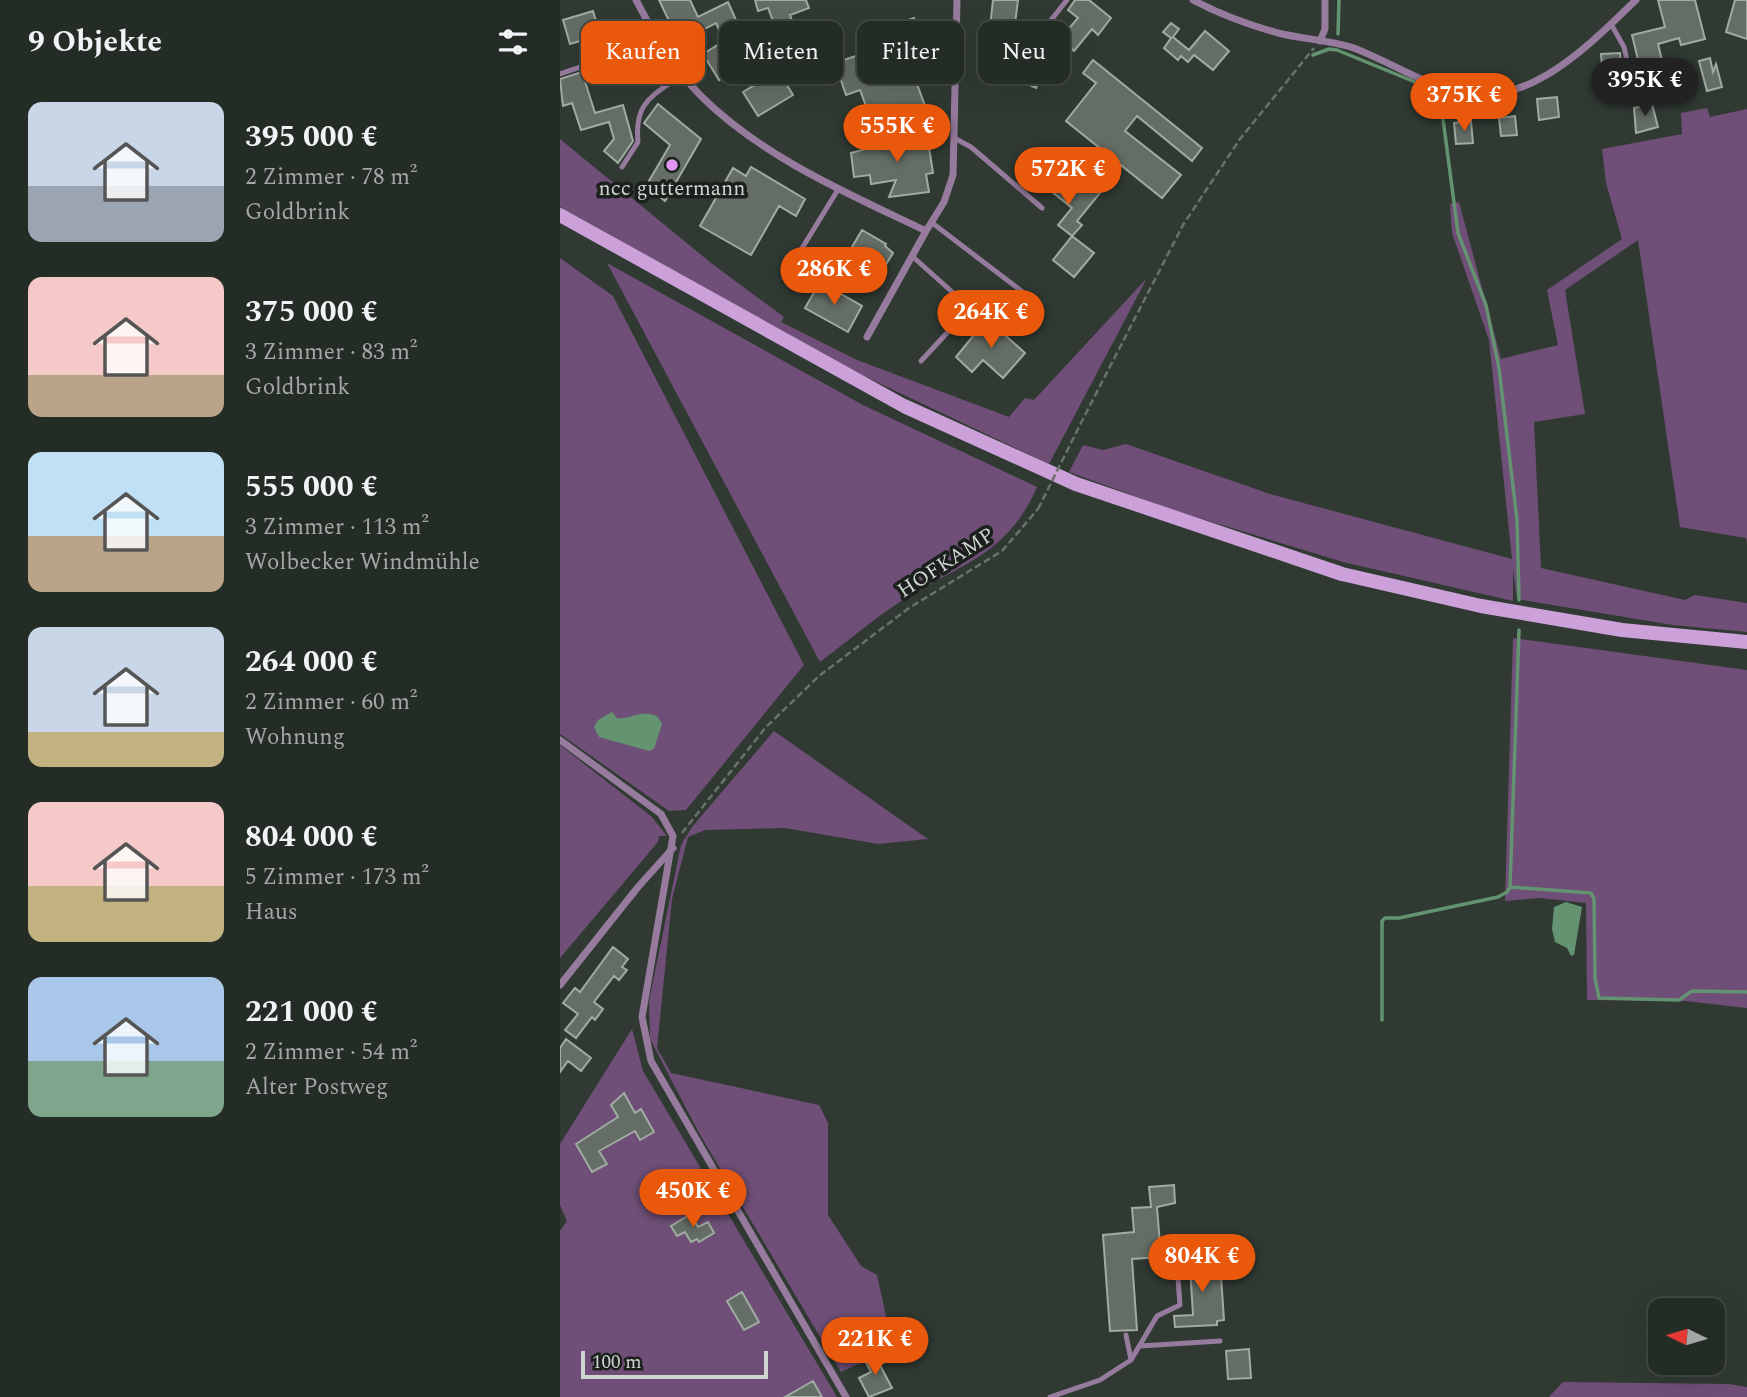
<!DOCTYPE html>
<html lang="de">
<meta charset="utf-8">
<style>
:root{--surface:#242c26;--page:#2c342e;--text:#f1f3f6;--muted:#a3a7a7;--line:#414843;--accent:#ea580c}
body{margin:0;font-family:Spectral,serif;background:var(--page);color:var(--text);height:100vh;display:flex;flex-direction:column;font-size:26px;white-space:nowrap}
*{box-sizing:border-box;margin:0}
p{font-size:23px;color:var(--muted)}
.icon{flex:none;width:38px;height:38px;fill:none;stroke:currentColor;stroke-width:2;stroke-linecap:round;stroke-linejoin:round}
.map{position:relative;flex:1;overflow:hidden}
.drawer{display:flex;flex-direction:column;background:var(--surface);width:560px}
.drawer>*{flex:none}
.top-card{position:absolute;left:21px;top:21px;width:665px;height:63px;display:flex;gap:14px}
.needle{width:46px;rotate:275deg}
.buttons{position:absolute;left:1088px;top:1298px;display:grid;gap:14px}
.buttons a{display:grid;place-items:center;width:77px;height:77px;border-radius:14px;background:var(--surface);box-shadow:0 7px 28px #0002,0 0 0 2px var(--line);font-size:35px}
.scale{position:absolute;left:21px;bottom:18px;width:187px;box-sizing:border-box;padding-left:7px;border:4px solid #cfd5d0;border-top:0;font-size:19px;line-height:24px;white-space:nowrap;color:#cfd5d0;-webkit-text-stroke:5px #1c201d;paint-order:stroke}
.price{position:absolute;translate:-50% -60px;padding:0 16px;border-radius:24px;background:var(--accent);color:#fff;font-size:23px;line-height:46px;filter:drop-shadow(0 2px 4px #0008)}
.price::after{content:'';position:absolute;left:50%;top:42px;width:21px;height:16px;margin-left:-10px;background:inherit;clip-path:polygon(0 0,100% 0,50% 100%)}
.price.current{background:#222;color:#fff}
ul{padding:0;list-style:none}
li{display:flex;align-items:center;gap:21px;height:175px;padding:0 28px}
li span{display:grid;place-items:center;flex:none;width:196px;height:140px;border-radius:14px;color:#555}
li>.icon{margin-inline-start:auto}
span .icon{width:84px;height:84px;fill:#fffc;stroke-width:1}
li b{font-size:30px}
h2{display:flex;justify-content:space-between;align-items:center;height:84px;padding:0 28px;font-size:30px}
.pill{padding:0 24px;border-radius:14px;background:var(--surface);box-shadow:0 7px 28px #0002,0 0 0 2px var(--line);font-size:24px;line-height:63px}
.pill.current{background:var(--accent);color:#fff}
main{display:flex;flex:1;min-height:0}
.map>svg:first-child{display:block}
.green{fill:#6f4f77}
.water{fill:#639370}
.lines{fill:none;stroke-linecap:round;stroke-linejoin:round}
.stream{stroke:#639370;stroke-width:3.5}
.building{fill:#646e66;stroke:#a0aba2;stroke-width:2}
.path{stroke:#6a726c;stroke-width:2.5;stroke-dasharray:7 3.5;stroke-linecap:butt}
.lane{stroke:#977b9e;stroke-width:5}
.street{stroke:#977b9e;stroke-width:7}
.secondary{stroke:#cca0d8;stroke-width:14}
.path-bridge{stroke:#6a726c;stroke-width:2.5;stroke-dasharray:7 3.5;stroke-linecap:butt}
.poi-dot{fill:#df98f1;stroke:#1c201d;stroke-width:2.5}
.labels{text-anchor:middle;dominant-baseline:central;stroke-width:7;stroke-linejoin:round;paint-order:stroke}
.poi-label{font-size:21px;fill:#cfd5d0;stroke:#1c201d}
.street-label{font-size:21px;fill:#cfd5d0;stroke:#1c201d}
</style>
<main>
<section class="drawer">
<h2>9 Objekte<svg class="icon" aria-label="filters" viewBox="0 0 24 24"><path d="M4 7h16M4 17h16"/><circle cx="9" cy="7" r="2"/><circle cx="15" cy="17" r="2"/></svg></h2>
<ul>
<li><span style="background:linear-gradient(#c9d6e8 60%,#9aa5b1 0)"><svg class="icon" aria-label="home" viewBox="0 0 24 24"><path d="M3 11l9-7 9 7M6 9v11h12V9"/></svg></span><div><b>395 000 €</b><p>2 Zimmer · 78 m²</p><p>Goldbrink</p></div></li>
<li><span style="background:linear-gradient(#f6c9c9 70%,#b9a48a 0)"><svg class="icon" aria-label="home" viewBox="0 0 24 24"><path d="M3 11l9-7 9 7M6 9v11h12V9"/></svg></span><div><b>375 000 €</b><p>3 Zimmer · 83 m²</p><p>Goldbrink</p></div></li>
<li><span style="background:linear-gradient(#bfe0f5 60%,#b9a48a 0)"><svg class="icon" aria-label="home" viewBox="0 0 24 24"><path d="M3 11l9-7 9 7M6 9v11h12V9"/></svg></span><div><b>555 000 €</b><p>3 Zimmer · 113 m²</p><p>Wolbecker Windmühle</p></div></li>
<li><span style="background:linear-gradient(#c9d6e8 75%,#c2b280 0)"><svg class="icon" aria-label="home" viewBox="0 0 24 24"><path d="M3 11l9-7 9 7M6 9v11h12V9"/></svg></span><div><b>264 000 €</b><p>2 Zimmer · 60 m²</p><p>Wohnung</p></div></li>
<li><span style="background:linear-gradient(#f6c9c9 60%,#c2b280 0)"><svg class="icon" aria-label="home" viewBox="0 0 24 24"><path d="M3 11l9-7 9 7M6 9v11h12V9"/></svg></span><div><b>804 000 €</b><p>5 Zimmer · 173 m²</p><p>Haus</p></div></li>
<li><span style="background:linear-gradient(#a9c7e8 60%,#7fa58c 0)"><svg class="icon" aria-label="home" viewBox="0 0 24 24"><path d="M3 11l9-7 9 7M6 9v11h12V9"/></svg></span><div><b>221 000 €</b><p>2 Zimmer · 54 m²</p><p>Alter Postweg</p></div></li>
</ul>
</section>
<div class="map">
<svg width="1187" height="1397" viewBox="0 0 1187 1397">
<rect width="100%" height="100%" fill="#303a33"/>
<path class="green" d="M1147,108L1150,117L1187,109V543L1186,538L1120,527L1078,240L1005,290L1025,414L974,422L981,568L1125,600L1135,595L1187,603V632L1113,625L957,599L953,569V601L783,562L613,510L509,472L523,445L543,450L566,444L710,494L952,559L929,340L892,233L890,204L899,202L941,359L998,345L987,290L1062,239L1046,183L1042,149L1122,134L1121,113Z
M0,139L151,263L224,317L221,322L297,360L449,417L465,398L474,400L587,278L489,464L302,375L0,207Z
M0,258L53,296L244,665L126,810L109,811L0,734Z
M47,263L303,405L477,487C448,554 403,563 346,598C316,617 288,641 260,662Z
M953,638L1187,670V1008L1125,1001L1027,1000L1026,903L980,898L945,901Z
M214,731L368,839L318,844L225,828L145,830L128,837L112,899L97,1048L111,1073L259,1105L268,1123V1215L301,1266L317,1275L333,1348L281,1372L139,1133L90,1039L89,1001L121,845L132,827Z
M0,745L92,817L107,836H99L98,842L0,958Z
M72,1029L83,1071L277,1397H0V1231L7,1221L0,1205V1144Z
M1003,1382L1169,1384L1187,1387V1397H989Z"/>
<path class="water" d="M52,712L57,718C71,720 82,708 98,717L102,724L94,749L89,751L39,737L34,727L38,720Z
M1006,902L1022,907L1014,955L1011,956L1007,948L995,942L992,929L994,907Z"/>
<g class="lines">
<path class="stream" d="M778,34L779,0
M753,55L769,49L777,50L877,91L880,96L898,233L926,305L939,368L957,520L959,600
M959,630L950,887L1031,893L1034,899L1035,978L1039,998L1119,1000L1132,991L1187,992
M822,1020V921L825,918H839L938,897L947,892L950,887"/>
</g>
<path class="building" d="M99,0H130L138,17L168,2L176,20L172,22L189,50L171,61L176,69L159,80L143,54L164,41L156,23L119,42Z
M195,0H246L249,8L230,15L233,23L216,29L208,8L198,11Z
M433,0H458L451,55L421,51L423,35L429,36Z
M515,0H529L551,18L538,35L532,29L514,51L500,39L518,18L508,10Z
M1098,0H1135L1145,39L1121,45L1119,38L1098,44L1107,81L1095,84L1096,88L1085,89L1072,35L1105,27Z
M1175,0H1187V39L1166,32Z
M33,11L40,35L10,44L3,20Z
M354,18L371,67L353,73L368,114L316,133L300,90L286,95L275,63L317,49L311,33Z
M611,23L619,29L613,37L629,50L645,31L669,51L653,70L634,55L628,62L621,56L618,60L604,48L611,38L603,32Z
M201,42L233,95L198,116L183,92L206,78L189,50Z
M1060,53L1064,91L1044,93L1041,54Z
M1150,58L1153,72L1156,64L1162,87L1147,91L1139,61Z
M533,60L642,148L632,161L577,116L565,131L621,175L602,198L506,121L536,83L523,73Z
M468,61L485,67L476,88L460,81Z
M22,72L35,113L63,105L73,141L58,163L44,151L54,139L49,122L21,130L12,103L3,106L0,79Z
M997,97L999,117L979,120L977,99Z
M98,104L141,139L105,201L86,186L110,145L84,123Z
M1092,104L1098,127L1076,133L1074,108Z
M955,116L957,135L941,136L939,118Z
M911,121L913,143L896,144L894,123Z
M367,134L373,173L366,174L369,192L329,197L336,180L311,184L310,175L294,177L291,153L320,145L318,141Z
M488,151L540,193L517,221L522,225L512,236L534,253L514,277L493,260L512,236L498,225L512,208L470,174Z
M191,167L245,199L236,216L219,206L191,255L140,226L173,168L186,176Z
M302,230L326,244L325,246L333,253L322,271L289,252Z
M260,282L302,306L288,332L245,308Z
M427,319L465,353L443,378L423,360L412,372L396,357Z
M53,947L68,959L62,967L67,970L59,980L54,976L34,1002L43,1009L35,1020L32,1017L16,1038L5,1030L18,1014L3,1003L15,988L20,992Z
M6,1039L31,1058L21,1071L8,1061L0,1072V1048Z
M64,1093L75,1113L81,1109L94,1132L80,1140L75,1131L39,1151L47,1164L32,1172L16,1144L58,1117L51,1105Z
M614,1185L615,1203L597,1207L601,1257L572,1259L577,1330L550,1331L543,1235L574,1232L572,1208L591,1207L589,1187Z
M131,1214L138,1227L148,1222L154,1233L139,1242L137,1239L131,1242L125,1232L117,1236L111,1226Z
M640,1245L645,1277L661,1276L664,1320L657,1321V1325L615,1327L614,1316L633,1315L630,1267L625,1247Z
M182,1292L199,1322L184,1330L167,1301Z
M689,1349L691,1378L668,1379L666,1351Z
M320,1353L325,1362L320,1365L332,1388L309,1397L299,1378L311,1372L305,1361Z
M253,1381L262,1397H225Z"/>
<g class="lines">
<path class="path" d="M525,415L623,225L680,139L754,48
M122,833L206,727L259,676L349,608L442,551L478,509"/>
<path class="lane" d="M1051,24L1064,47L1073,86
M464,54L507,0
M0,74L98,41
M396,139L411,147L482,208
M62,167L78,142C74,101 93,96 123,74
M371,222L464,293
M352,256L410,308L361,361
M228,271L279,188
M566,1335L571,1360
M580,1346L660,1341
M490,1397L540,1380L571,1360L597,1316L620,1305L615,1237"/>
<path class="street" d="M76,0C94,34 114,69 142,97C204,158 289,194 366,231L384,202L393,175L397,0
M633,0C659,14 689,25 718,33C742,39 767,40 791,47C824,59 855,79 889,90C964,114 1027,47 1076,0
M760,41L765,29V0
M307,337L366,231
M0,740L101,814L113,836L82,1017L91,1061L286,1397
M0,985L78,887L113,848"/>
<path class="secondary" d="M0,215L344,406L516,484L782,574L921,606L1062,630L1187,642"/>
<path class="path-bridge" d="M478,509L525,415"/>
</g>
<circle class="poi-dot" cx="112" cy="165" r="7"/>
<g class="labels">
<g class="poi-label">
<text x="112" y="189">ncc guttermann</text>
</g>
<g class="street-label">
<text transform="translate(386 563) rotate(-33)">HOFKAMP</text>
</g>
</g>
</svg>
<div class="buttons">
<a><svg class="needle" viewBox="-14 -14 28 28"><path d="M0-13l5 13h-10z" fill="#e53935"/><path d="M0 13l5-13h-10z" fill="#a3a7a7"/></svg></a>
</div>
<div class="scale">100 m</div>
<b class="price current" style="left:1085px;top:118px">395K €</b>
<b class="price" style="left:904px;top:133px">375K €</b>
<b class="price" style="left:337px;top:164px">555K €</b>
<b class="price" style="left:508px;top:207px">572K €</b>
<b class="price" style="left:274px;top:307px">286K €</b>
<b class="price" style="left:431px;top:350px">264K €</b>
<b class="price" style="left:133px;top:1229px">450K €</b>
<b class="price" style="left:642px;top:1294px">804K €</b>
<b class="price" style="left:315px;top:1377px">221K €</b>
<div class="top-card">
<a class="pill current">Kaufen</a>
<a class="pill">Mieten</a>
<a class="pill">Filter</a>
<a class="pill">Neu</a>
</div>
</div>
</main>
